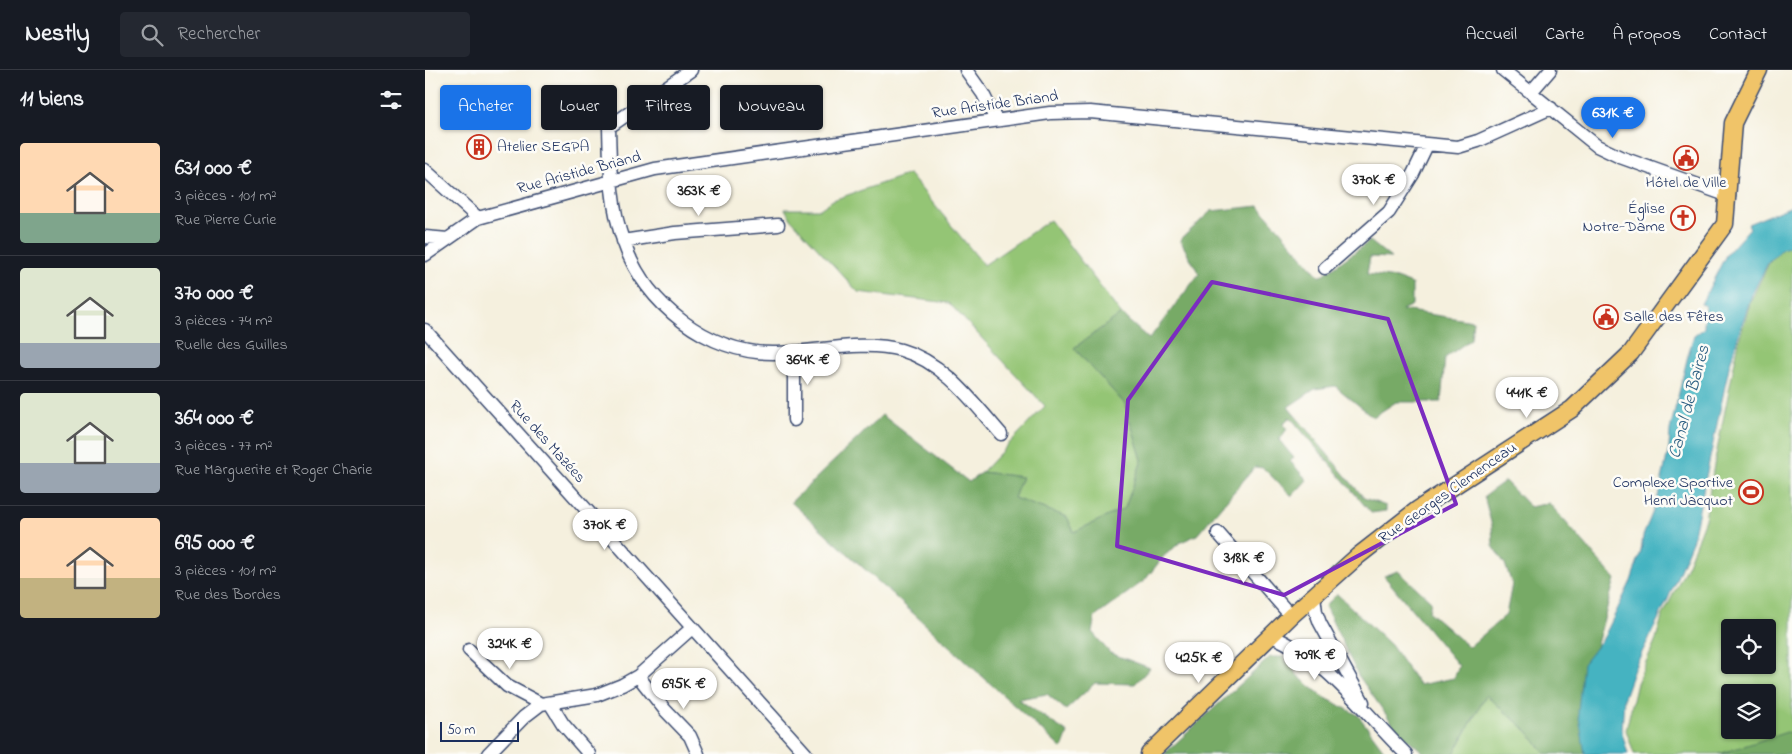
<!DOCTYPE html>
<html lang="fr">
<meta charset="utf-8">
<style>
:root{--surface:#171b24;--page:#242831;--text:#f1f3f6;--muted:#9ea1a6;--line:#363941;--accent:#1a73e8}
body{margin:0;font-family:"Indie Flower",sans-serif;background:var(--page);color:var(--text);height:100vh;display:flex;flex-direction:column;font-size:19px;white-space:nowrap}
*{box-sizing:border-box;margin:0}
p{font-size:16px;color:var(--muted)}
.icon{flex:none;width:28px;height:28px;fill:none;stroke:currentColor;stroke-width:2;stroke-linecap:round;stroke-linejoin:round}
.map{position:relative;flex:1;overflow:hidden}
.side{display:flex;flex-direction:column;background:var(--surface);width:425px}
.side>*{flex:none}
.guide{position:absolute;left:15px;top:15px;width:475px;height:45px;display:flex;gap:10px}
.tools{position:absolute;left:1296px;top:549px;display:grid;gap:10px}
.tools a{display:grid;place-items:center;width:55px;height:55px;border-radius:5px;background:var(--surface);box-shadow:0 1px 4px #0004;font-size:25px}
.scale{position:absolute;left:15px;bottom:12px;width:79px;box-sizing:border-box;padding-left:5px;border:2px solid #1b2f5e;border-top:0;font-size:14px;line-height:18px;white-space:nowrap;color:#1b2f5e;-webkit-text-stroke:4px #fdfcf7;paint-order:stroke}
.price{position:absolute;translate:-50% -42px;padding:0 11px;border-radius:18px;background:#fff;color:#222;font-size:16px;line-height:32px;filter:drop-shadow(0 1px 2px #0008)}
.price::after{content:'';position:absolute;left:50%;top:30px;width:15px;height:11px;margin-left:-8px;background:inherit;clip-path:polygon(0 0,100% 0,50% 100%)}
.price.active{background:var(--accent);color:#fff}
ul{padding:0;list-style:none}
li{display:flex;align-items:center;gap:15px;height:125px;padding:0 20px}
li+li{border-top:1px solid var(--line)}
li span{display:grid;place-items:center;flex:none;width:140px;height:100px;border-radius:5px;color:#555}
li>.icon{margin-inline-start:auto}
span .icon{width:60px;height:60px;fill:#fffc;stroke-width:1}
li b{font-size:21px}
h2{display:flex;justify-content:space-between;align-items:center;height:60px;padding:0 20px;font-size:21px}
.chip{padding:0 18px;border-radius:5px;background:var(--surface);box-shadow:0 1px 4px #0004;font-size:18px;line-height:45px}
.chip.active{background:var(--accent);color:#fff}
header{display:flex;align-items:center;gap:30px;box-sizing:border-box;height:70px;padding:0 25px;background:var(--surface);border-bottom:1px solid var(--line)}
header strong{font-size:24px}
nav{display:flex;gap:28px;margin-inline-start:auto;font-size:18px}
.search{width:350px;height:45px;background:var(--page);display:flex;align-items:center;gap:12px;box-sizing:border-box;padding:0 18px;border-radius:5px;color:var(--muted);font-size:19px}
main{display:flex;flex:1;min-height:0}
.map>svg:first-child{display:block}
.green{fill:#94c575;stroke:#587a6a;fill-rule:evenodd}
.forest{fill:#7a6;stroke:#496c62}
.water{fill:#45b3c1;stroke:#307190}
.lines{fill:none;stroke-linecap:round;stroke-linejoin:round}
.minor-casing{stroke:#3c4c71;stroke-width:15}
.major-casing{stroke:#3c4c71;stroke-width:19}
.minor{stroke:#fff;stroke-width:12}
.major{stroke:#f0c469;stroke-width:16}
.marked{fill:none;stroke:#7b2cbf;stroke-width:4;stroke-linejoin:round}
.labels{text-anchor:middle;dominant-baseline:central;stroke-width:5;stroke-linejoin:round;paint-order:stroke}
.street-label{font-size:16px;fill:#1b2f5e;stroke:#fdfcf7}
.poi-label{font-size:16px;fill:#1b2f5e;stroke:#fdfcf7;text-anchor:start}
.water-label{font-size:18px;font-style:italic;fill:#2a5d81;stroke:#fdfcf7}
</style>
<header>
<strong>Nestly</strong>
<div class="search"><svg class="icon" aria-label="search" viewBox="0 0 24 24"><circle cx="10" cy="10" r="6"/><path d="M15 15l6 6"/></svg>Rechercher</div>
<nav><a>Accueil</a><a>Carte</a><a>À propos</a><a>Contact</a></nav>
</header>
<main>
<section class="side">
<h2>11 biens<svg class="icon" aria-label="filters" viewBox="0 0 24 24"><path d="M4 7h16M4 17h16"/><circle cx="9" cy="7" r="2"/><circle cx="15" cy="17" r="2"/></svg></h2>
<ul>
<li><span style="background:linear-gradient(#ffd9b3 70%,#7fa58c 0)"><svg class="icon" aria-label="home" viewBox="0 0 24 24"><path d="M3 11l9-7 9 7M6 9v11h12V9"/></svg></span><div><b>631 000 €</b><p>3 pièces · 101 m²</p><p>Rue Pierre Curie</p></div></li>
<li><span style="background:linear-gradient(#dfe7d0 75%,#9aa5b1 0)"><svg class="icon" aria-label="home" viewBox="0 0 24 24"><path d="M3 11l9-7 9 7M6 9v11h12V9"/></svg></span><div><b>370 000 €</b><p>3 pièces · 74 m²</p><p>Ruelle des Guilles</p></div></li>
<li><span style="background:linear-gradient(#dfe7d0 70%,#9aa5b1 0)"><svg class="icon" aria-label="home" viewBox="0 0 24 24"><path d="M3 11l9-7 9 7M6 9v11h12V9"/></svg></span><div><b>364 000 €</b><p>3 pièces · 77 m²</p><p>Rue Marguerite et Roger Charie</p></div></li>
<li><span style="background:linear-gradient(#ffd9b3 60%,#c2b280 0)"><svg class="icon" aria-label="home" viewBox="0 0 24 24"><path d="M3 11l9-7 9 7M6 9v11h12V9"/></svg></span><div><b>695 000 €</b><p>3 pièces · 101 m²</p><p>Rue des Bordes</p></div></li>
</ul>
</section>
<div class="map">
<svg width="1367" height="684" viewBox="0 0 1367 684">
<rect width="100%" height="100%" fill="#fdfcf7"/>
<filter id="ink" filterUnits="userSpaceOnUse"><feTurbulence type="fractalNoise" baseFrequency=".02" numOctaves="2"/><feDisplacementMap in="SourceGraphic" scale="10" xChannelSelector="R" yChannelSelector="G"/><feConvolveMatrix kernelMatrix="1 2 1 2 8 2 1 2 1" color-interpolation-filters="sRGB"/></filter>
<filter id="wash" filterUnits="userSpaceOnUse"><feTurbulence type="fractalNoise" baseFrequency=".0096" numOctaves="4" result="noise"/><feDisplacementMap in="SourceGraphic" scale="20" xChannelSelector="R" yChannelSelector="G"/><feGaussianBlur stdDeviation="1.12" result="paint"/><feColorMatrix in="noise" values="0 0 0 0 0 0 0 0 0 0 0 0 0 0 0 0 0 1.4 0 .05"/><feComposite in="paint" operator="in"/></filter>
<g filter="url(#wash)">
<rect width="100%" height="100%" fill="#f5f0de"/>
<path class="green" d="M484,104L559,195L625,150L696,244L649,278L700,334L717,390L700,438L649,462L642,447L589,428L597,407L557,402L620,336L524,233L433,222L366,149L360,139H395L408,130Z
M1367,171V684H1209L1201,660L1212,613L1231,569L1237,547L1263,494L1280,449L1289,395L1315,266L1326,230L1344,193L1360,175ZM1305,558H1342V595H1305ZM1305,622H1342V660H1305Z
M1061,625L1100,659L1121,684H1029Z"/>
<path class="forest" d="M834,136L895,207L945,171L966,188L945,187L942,204L971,208L987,214V235L977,240L1048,251L1046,269L1020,288L1016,332H971L948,347L910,316L890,319L863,337L939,428L961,436V441L946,443L865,347L858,354L862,359L854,370L869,388L865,391L882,410L867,426L838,398L830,397L772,465L756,472L739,486L720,510L670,547L667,562L685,583L725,598L710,614L670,613L641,640L622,624L593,629L643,663L637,679L366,432L457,345L544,412L557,402L597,407L589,428L642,447L649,462L700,438L717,390L700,334L649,278L696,244L724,269L774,204L755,170L786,141Z
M1080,411L1105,437L1124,433L1190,509L1157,628L1174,684H1121L1100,659L1061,625L1029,684H1000L972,660L933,605L900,536L912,524L966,575L994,615L1029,608L1034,596L959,506L973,501L1006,531L1004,542L1044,577L1081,545L1087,514L1080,494L1068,476L1067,456L1059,426Z
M845,587H858L874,607L897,626L933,645L962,684H739Z
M1362,662L1367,663V684H1294Z"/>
<path class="water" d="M1367,136V176L1357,179L1343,193L1327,224L1316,257L1304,297L1268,469L1243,529L1209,599L1199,627L1197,662L1203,684H1160L1153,641L1158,594L1179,567L1206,511L1216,481L1218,466L1232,431L1244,378L1245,360L1263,285L1269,265L1279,258L1280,236L1276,234L1301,185L1325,158L1323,154Z"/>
</g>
<g filter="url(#ink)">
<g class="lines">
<defs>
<path id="minor" d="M266,0L184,57C185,96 185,136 199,173C220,234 283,283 348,283C390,283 435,269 476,280C519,292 548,332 576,364
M541,0L558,24L571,50
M1078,0L1172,76L1195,87L1304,126
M1106,22L1125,0
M0,100L53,148
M0,167L23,169
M198,171L250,163L353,155
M0,185L53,148L230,99L625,43L665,42L1033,77L1053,71L1126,38
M900,198L964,142L988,104L1002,75
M0,260L381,684
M369,282V350
M793,463L866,546
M889,526L891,542L895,553L938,632
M847,566C903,590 939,643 981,684
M44,580L82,616L116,634
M213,606L240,640L265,666L273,684
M125,633L138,654L164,684
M63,684L99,647L116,634L172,625L197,615L213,606L267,558"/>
<path id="major" d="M724,684L866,546L933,486L992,440L1147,339L1206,283L1300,154L1308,53L1334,0"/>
</defs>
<use href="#minor" class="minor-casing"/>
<use href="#major" class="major-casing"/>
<use href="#minor" class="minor"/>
<use href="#major" class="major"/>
</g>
</g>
<path class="marked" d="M787,212L963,249L1031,434L859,525L692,476L703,330Z"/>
<defs>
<symbol id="building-ring" viewBox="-11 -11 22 22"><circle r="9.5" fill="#fdfcf7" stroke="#c8321e" stroke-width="1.5"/><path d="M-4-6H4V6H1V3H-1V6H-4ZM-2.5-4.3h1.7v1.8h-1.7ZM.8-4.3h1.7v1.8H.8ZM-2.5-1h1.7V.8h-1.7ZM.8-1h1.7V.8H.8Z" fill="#c8321e"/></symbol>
<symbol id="civic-ring" viewBox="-11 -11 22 22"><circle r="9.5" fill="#fdfcf7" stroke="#c8321e" stroke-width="1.5"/><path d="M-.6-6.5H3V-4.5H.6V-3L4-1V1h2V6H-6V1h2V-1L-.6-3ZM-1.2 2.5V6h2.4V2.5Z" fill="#c8321e"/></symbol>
<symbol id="church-ring" viewBox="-11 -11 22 22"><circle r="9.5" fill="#fdfcf7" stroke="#c8321e" stroke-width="1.5"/><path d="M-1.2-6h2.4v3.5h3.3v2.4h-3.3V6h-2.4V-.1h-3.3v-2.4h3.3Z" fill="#c8321e"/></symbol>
<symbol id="stadium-ring" viewBox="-11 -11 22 22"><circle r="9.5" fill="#fdfcf7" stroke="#c8321e" stroke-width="1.5"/><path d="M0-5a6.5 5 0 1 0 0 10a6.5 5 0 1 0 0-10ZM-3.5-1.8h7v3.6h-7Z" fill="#c8321e"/></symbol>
</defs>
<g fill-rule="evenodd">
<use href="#building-ring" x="40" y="63" width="28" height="28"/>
<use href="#civic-ring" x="1247" y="74" width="28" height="28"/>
<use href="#church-ring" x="1244" y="134" width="28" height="28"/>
<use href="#civic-ring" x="1167" y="233" width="28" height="28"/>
<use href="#stadium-ring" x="1312" y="408" width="28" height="28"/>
</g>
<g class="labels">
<g class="street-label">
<text transform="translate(570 35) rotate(-8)">Rue Aristide Briand</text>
<text transform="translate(154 103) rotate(-15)">Rue Aristide Briand</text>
<text transform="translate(122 372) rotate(48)">Rue des Mazées</text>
<text transform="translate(1023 423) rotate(-35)">Rue Georges Clemenceau</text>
</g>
<g class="poi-label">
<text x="72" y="77">Atelier SEGPA</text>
<text x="1261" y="113" text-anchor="middle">Hôtel de Ville</text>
<text x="1240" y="139" text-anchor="end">Église<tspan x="1240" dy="18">Notre-Dame</tspan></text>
<text x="1198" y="247">Salle des Fêtes</text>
<text x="1308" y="413" text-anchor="end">Complexe Sportive<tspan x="1308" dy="18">Henri Jacquot</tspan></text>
</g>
<g class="water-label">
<text transform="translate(1265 332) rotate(-75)">Canal de Baires</text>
</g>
</g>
</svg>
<div class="tools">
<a><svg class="icon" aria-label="locate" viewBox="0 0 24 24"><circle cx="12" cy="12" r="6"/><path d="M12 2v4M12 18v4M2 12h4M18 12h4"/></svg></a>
<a><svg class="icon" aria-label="layers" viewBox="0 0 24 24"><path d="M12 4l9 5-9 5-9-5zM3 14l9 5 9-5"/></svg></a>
</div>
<div class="scale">50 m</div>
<b class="price active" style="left:1188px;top:69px">631K €</b>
<b class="price" style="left:949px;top:136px">370K €</b>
<b class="price" style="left:274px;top:147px">363K €</b>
<b class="price" style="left:383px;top:316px">364K €</b>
<b class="price" style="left:1102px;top:349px">441K €</b>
<b class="price" style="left:180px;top:481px">370K €</b>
<b class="price" style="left:819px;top:514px">318K €</b>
<b class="price" style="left:85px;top:600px">324K €</b>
<b class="price" style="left:890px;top:611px">709K €</b>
<b class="price" style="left:774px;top:614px">425K €</b>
<b class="price" style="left:259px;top:640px">695K €</b>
<div class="guide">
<a class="chip active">Acheter</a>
<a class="chip">Louer</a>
<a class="chip">Filtres</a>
<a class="chip">Nouveau</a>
</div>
</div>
</main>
